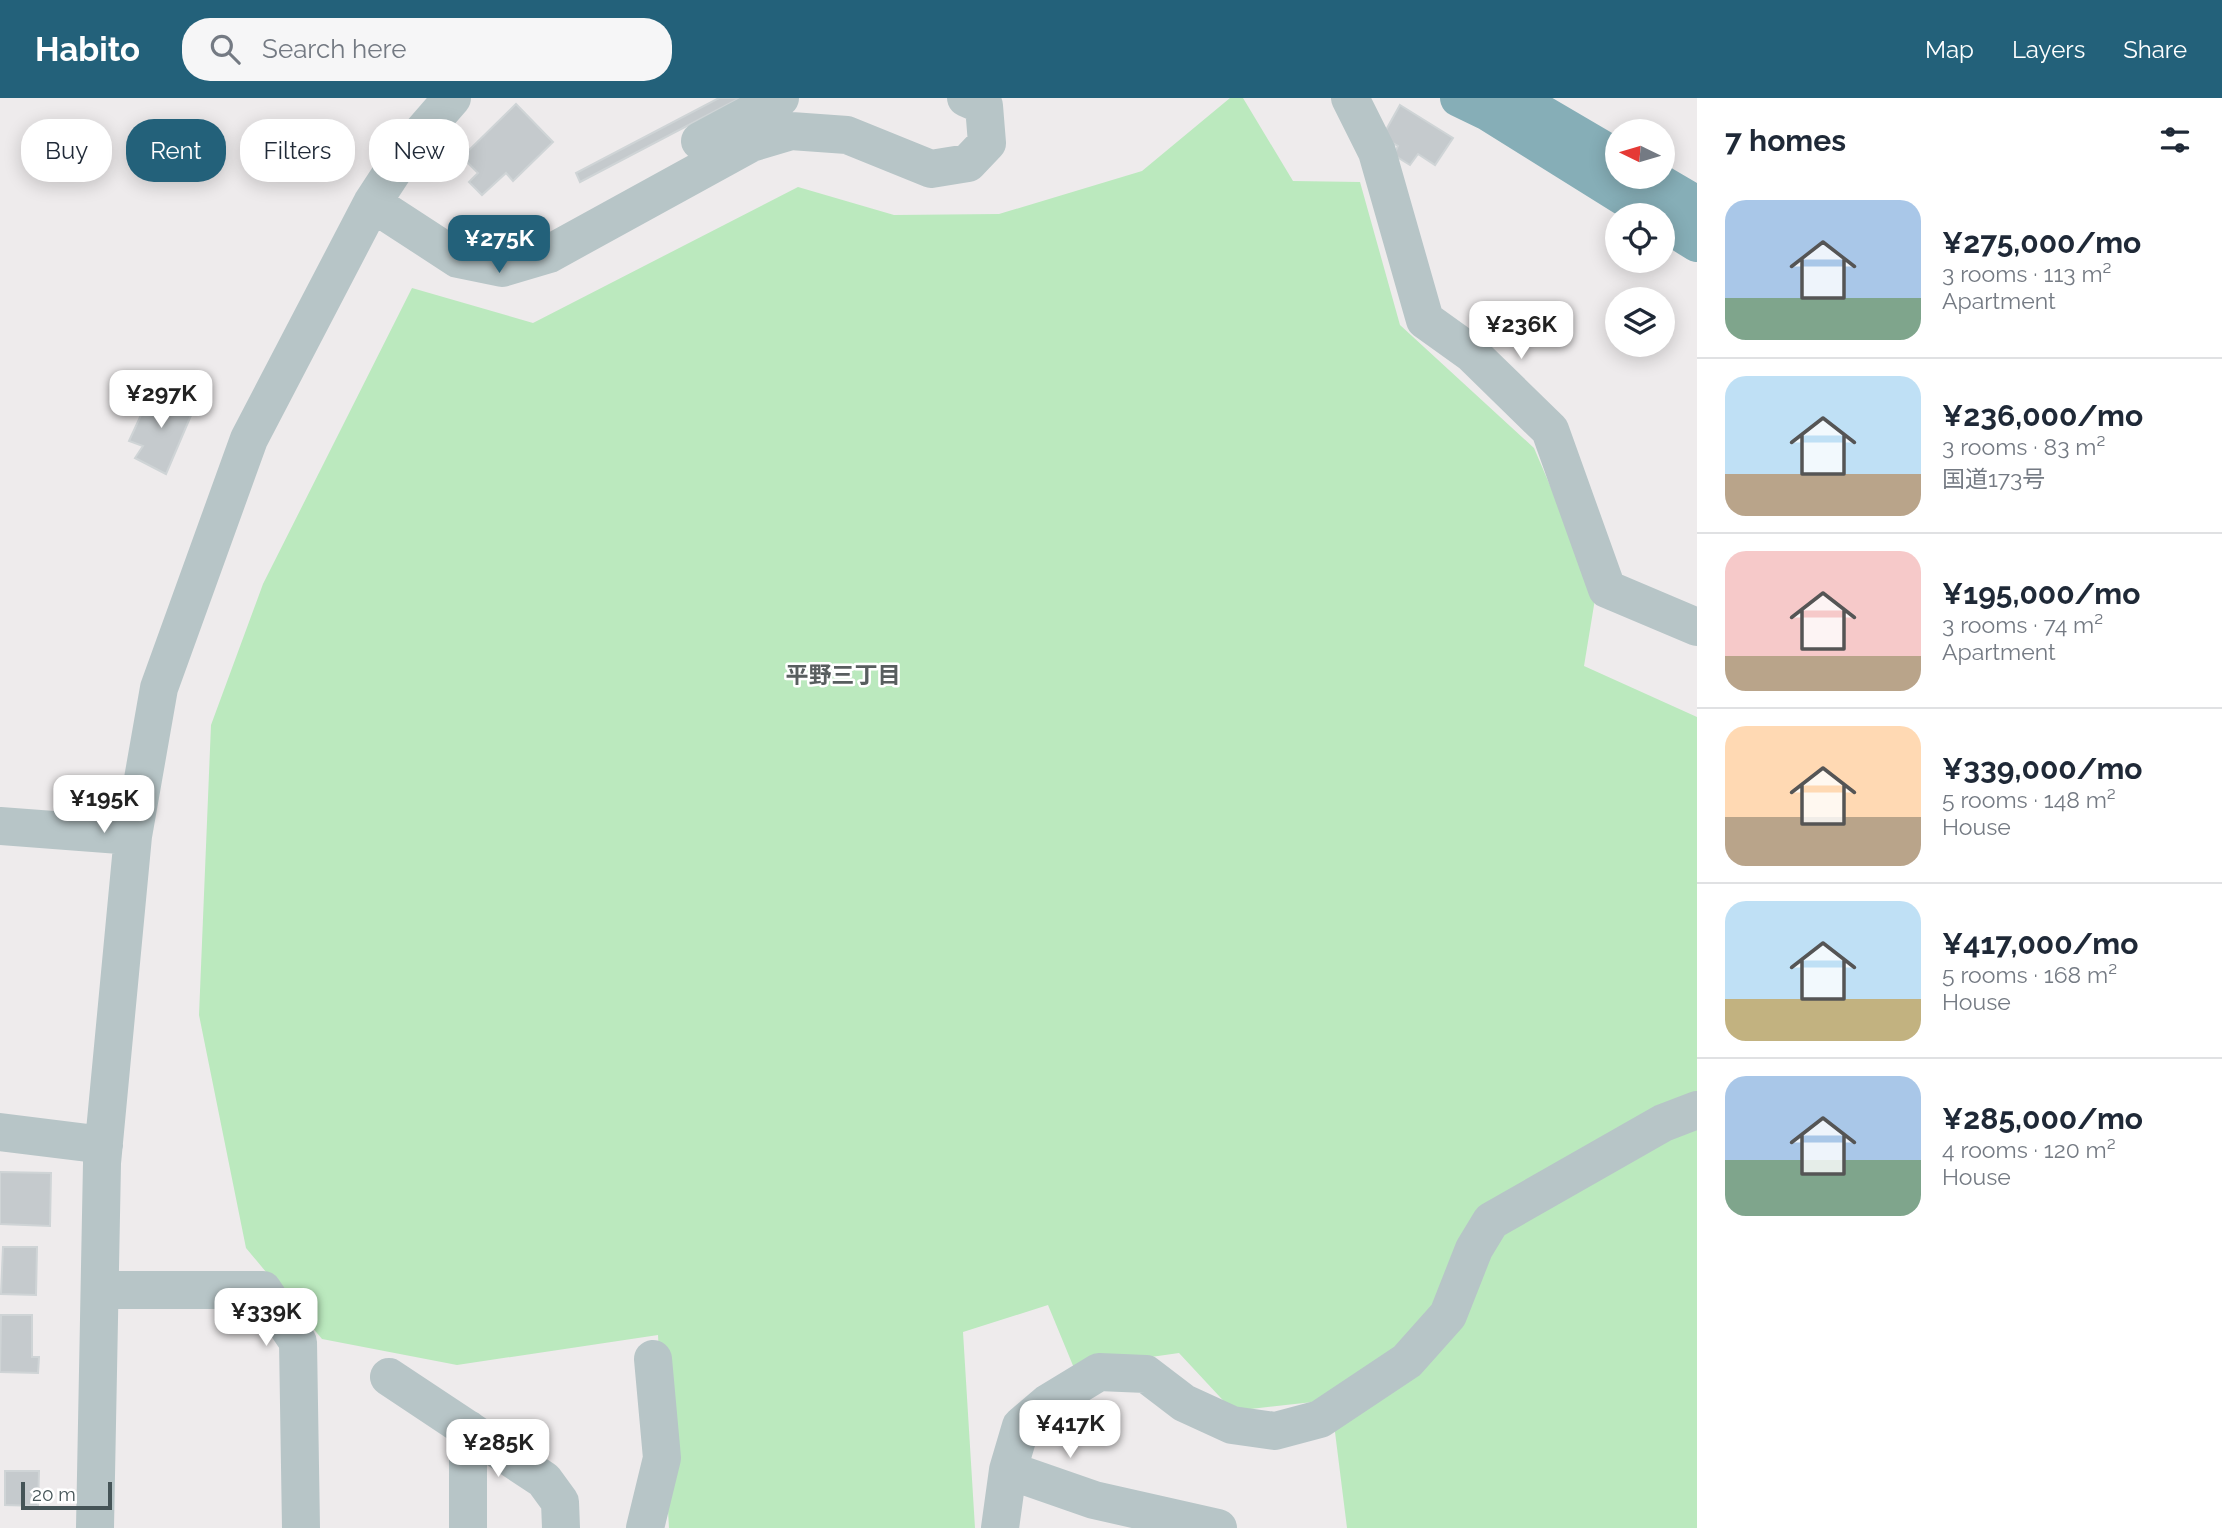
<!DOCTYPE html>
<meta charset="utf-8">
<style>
:root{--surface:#fff;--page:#f6f6f7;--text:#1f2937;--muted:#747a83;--line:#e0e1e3;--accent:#23617a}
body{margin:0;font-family:Raleway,"Noto Sans JP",sans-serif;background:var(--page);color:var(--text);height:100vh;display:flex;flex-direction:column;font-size:26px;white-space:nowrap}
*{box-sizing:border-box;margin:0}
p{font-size:23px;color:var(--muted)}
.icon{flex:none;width:38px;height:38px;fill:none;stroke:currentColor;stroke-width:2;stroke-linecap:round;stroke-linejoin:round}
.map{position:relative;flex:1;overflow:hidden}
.side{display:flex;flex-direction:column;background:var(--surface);width:525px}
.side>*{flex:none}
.guide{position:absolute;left:21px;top:21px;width:665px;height:63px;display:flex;gap:14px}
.needle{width:46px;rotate:275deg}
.controls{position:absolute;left:1605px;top:21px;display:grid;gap:14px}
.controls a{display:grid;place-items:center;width:70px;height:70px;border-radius:50%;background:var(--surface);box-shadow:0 4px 18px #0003;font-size:35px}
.scale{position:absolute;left:21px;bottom:18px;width:91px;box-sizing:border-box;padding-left:7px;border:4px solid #455457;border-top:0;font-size:19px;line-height:24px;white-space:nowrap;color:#455457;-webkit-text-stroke:5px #fff;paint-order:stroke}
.price{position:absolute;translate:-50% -60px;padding:0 16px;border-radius:14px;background:#fff;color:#222;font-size:23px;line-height:46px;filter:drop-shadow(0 2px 4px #0008)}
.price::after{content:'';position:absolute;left:50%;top:42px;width:21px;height:16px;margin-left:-10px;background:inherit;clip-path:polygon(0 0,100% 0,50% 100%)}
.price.selected{background:var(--accent);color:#fff}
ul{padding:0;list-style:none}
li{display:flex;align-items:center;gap:21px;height:175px;padding:0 28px}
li+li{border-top:2px solid var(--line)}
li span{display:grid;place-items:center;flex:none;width:196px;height:140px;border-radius:21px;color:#555}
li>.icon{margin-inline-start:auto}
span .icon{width:84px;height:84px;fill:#fffc;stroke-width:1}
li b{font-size:30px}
h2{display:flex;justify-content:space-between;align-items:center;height:84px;padding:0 28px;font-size:30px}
.tag{padding:0 24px;border-radius:28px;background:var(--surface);box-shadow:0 4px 18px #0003;font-size:24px;line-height:63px}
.tag.selected{background:var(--accent);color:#fff}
header{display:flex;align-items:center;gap:42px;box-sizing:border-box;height:98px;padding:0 35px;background:var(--accent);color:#fff}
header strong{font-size:33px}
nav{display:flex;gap:38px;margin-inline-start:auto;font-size:24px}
.search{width:490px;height:63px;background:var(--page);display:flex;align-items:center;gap:18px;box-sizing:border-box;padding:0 24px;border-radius:28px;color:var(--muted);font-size:26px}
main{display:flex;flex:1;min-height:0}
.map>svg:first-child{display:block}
.green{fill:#bbe9be}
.building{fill:#c5cacd;stroke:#cfd4d6;stroke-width:2}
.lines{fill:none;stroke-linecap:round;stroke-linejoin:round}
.minor{stroke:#b7c5c7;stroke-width:38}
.highway{stroke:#86aeb7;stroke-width:38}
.labels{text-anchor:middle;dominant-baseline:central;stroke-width:5;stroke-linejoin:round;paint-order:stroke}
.neighbourhood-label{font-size:23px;font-weight:bold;fill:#585e5f;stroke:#fff}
</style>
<header>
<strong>Habito</strong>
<div class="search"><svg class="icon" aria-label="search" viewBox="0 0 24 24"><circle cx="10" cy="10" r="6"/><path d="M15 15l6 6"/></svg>Search here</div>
<nav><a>Map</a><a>Layers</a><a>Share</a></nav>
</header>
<main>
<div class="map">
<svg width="1697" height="1430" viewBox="0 0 1697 1430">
<rect width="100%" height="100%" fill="#eeebec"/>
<path class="green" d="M1230,0H1243L1293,83L1360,84L1400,227L1534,350L1596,495L1584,568L1697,619V1430H1347L1331,1302L1233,1313L1179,1255L1074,1270L1048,1207L963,1234L975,1430H669L658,1237L457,1267L322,1241L246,1150L199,917L211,627L263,486L412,190L533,225L798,89L894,117L999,116L1142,73Z"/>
<path class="building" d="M719,0H740L580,84L576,75Z
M516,6L553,44L513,83L506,75L482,97L469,84L478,75L462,59Z
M1400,7L1453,40L1435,67L1418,56L1410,67L1394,57L1398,48L1382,39Z
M153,291L195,308L166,376L135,360L143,348L129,343Z
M0,1074L51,1075L50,1128L0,1126Z
M3,1149H37L36,1197L1,1196Z
M1,1217H32V1259H39L38,1275L0,1274Z
M5,1373H39L38,1408L5,1407Z"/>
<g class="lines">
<path class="minor" d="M1350,0L1377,54L1425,222L1471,255L1550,332L1607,491L1697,529
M700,43L780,0
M372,105L458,161L502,170L549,156L751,45L791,33L847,37L931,71L968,65L987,45L984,8L966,0
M0,728L133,738
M0,1034L104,1047
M100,1192H263L298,1244L301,1430
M389,1279L544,1382L560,1404L561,1430
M1008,1372L1021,1328L1048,1305L1099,1274L1146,1276L1184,1305L1232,1327L1275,1333L1320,1321L1407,1263L1448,1217L1474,1151L1491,1123L1663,1025L1697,1012
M95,1430L102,1065L133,738L159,590L249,341L372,105L406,53L452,0
M468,1430V1331
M645,1430L662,1360L653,1261
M1000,1430L1008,1372L1094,1402L1218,1430"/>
<path class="highway" d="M1459,0L1488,14L1653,117
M1515,0L1617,60
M1649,79L1697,107
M1662,123L1697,145"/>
</g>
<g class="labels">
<g class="neighbourhood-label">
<text x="843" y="576">平野三丁目</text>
</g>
</g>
</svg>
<div class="controls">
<a><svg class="needle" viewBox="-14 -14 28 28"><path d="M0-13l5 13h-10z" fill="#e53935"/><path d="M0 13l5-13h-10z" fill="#747a83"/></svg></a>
<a><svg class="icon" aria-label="locate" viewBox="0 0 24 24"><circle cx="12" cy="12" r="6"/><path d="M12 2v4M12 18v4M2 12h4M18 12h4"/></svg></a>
<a><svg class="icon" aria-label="layers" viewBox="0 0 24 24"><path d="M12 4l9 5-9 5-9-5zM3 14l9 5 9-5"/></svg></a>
</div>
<div class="scale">20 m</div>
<b class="price selected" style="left:499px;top:177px">¥275K</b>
<b class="price" style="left:1521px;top:263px">¥236K</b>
<b class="price" style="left:161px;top:332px">¥297K</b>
<b class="price" style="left:104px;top:737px">¥195K</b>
<b class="price" style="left:266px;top:1250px">¥339K</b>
<b class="price" style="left:1070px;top:1362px">¥417K</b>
<b class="price" style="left:498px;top:1381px">¥285K</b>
<div class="guide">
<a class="tag">Buy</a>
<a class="tag selected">Rent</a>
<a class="tag">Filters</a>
<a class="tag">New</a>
</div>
</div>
<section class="side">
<h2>7 homes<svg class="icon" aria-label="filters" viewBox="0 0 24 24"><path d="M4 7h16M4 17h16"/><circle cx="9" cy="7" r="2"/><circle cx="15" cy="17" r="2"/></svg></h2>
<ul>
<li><span style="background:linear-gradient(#a9c7e8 70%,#7fa58c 0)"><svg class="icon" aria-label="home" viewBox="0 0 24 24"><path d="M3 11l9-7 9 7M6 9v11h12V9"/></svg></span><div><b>¥275,000/mo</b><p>3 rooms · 113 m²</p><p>Apartment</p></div></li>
<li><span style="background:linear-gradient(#bfe0f5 70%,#b9a48a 0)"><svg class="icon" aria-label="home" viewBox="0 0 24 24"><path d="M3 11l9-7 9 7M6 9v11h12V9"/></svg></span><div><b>¥236,000/mo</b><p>3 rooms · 83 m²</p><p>国道173号</p></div></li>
<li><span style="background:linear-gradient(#f6c9c9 75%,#b9a48a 0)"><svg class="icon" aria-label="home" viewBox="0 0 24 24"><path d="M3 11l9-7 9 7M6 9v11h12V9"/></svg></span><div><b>¥195,000/mo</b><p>3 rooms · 74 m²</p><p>Apartment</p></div></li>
<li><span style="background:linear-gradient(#ffd9b3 65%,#b9a48a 0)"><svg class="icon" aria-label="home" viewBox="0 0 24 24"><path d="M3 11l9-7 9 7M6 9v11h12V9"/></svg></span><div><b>¥339,000/mo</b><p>5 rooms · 148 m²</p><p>House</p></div></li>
<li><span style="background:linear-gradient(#bfe0f5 70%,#c2b280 0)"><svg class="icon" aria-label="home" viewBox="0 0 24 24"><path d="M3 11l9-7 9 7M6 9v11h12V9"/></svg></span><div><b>¥417,000/mo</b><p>5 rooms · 168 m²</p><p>House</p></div></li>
<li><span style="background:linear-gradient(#a9c7e8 60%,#7fa58c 0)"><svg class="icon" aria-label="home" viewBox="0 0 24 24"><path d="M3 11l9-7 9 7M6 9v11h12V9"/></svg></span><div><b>¥285,000/mo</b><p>4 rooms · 120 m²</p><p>House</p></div></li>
</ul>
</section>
</main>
